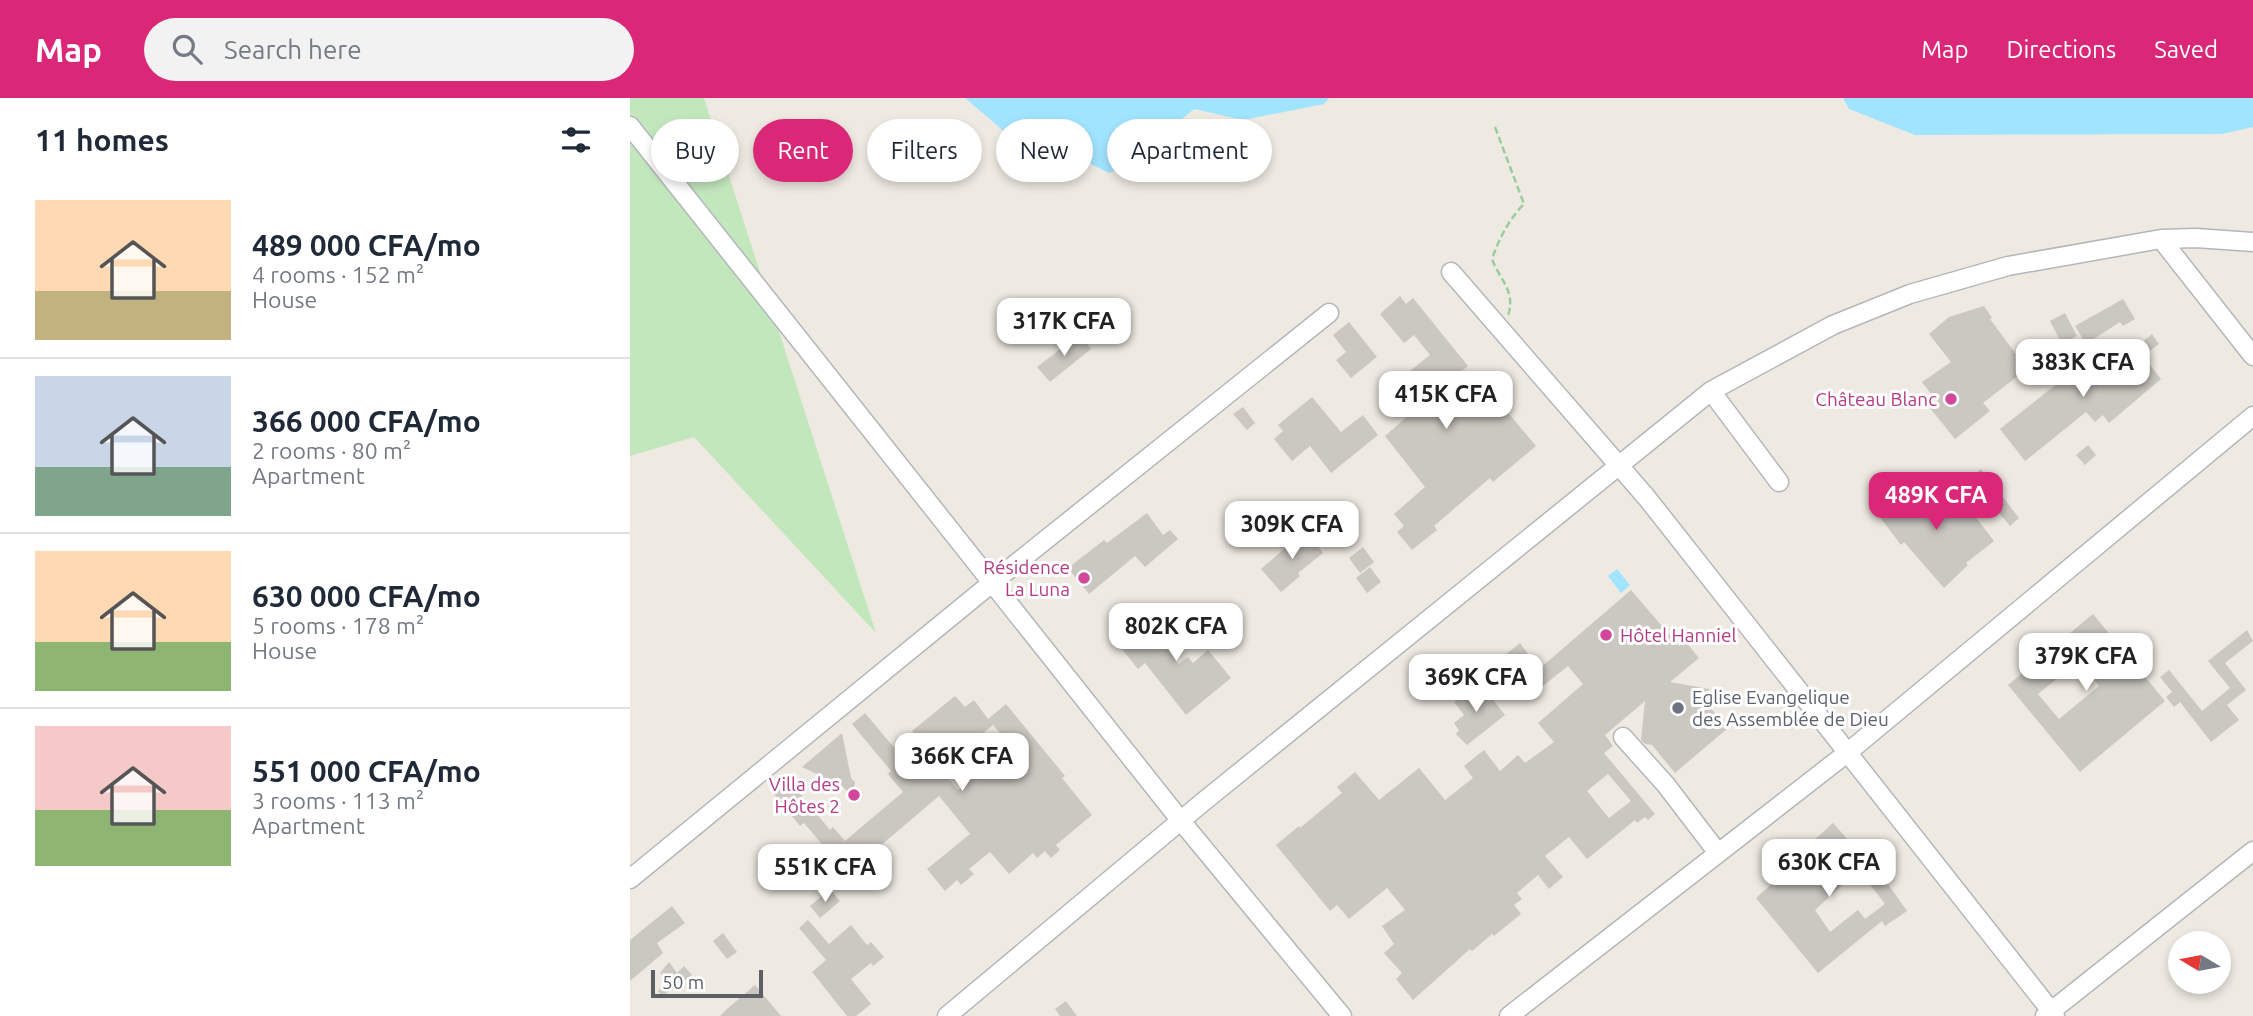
<!DOCTYPE html>
<meta charset="utf-8">
<style>
:root{--surface:#fff;--page:#f2f2f3;--text:#1f2937;--muted:#747a83;--line:#e0e1e3;--accent:#db2777}
body{margin:0;font-family:Ubuntu,sans-serif;background:var(--page);color:var(--text);height:100vh;display:flex;flex-direction:column;font-size:26px;white-space:nowrap}
*{box-sizing:border-box;margin:0}
p{font-size:23px;color:var(--muted)}
.icon{flex:none;width:38px;height:38px;fill:none;stroke:currentColor;stroke-width:2;stroke-linecap:round;stroke-linejoin:round}
.map{position:relative;flex:1;overflow:hidden}
.side{display:flex;flex-direction:column;background:var(--surface);width:630px}
.side>*{flex:none}
.top-card{position:absolute;left:21px;top:21px;width:665px;height:63px;display:flex;gap:14px}
.needle{width:46px;rotate:280deg}
.controls{position:absolute;left:1538px;top:833px;display:grid;gap:14px}
.controls a{display:grid;place-items:center;width:63px;height:63px;border-radius:50%;background:var(--surface);box-shadow:0 4px 10px #0003;font-size:35px}
.scale{position:absolute;left:21px;bottom:18px;width:112px;box-sizing:border-box;padding-left:7px;border:4px solid #5b6064;border-top:0;font-size:19px;line-height:24px;white-space:nowrap;color:#5b6064;-webkit-text-stroke:5px #fff;paint-order:stroke}
.price{position:absolute;translate:-50% -60px;padding:0 16px;border-radius:14px;background:#fff;color:#222;font-size:23px;line-height:46px;filter:drop-shadow(0 2px 4px #0008)}
.price::after{content:'';position:absolute;left:50%;top:42px;width:21px;height:16px;margin-left:-10px;background:inherit;clip-path:polygon(0 0,100% 0,50% 100%)}
.price.on{background:var(--accent);color:#fff}
ul{padding:0;list-style:none}
li{display:flex;align-items:center;gap:21px;height:175px;padding:0 35px}
li+li{border-top:2px solid var(--line)}
li span{display:grid;place-items:center;flex:none;width:196px;height:140px;border-radius:0px;color:#555}
li>.icon{margin-inline-start:auto}
span .icon{width:84px;height:84px;fill:#fffc;stroke-width:1}
li b{font-size:30px}
h2{display:flex;justify-content:space-between;align-items:center;height:84px;padding:0 35px;font-size:30px}
.tag{padding:0 24px;border-radius:32px;background:var(--surface);box-shadow:0 4px 10px #0003;font-size:24px;line-height:63px}
.tag.on{background:var(--accent);color:#fff}
header{display:flex;align-items:center;gap:42px;box-sizing:border-box;height:98px;padding:0 35px;background:var(--accent);color:#fff}
header strong{font-size:33px}
nav{display:flex;gap:38px;margin-inline-start:auto;font-size:24px}
.search{width:490px;height:63px;background:var(--page);display:flex;align-items:center;gap:18px;box-sizing:border-box;padding:0 24px;border-radius:38px;color:var(--muted);font-size:26px}
main{display:flex;flex:1;min-height:0}
.map>svg:first-child{display:block}
.green{fill:#c3e7bd}
.water{fill:#a1e4ff}
.building{fill:#cbc7c1;fill-rule:evenodd}
.lines{fill:none;stroke-linecap:round;stroke-linejoin:round}
.minor-casing{stroke:#b3b7ba;stroke-width:21}
.path{stroke:#99cda0;stroke-width:2.5;stroke-dasharray:7 3.5;stroke-linecap:butt}
.minor{stroke:#fff;stroke-width:18}
.hotel-dot{fill:#d1479c;stroke:#fff;stroke-width:2.5}
.worship-dot{fill:#6b7280;stroke:#fff;stroke-width:2.5}
.labels{text-anchor:middle;dominant-baseline:central;stroke-width:6;stroke-linejoin:round;paint-order:stroke}
.hotel-label{font-size:19px;fill:#b23c85;stroke:#fff;text-anchor:end}
.worship-label{font-size:19px;fill:#5b616d;stroke:#fff;text-anchor:start}
</style>
<header>
<strong>Map</strong>
<div class="search"><svg class="icon" aria-label="search" viewBox="0 0 24 24"><circle cx="10" cy="10" r="6"/><path d="M15 15l6 6"/></svg>Search here</div>
<nav><a>Map</a><a>Directions</a><a>Saved</a></nav>
</header>
<main>
<section class="side">
<h2>11 homes<svg class="icon" aria-label="filters" viewBox="0 0 24 24"><path d="M4 7h16M4 17h16"/><circle cx="9" cy="7" r="2"/><circle cx="15" cy="17" r="2"/></svg></h2>
<ul>
<li><span style="background:linear-gradient(#ffd9b3 65%,#c2b280 0)"><svg class="icon" aria-label="home" viewBox="0 0 24 24"><path d="M3 11l9-7 9 7M6 9v11h12V9"/></svg></span><div><b>489 000 CFA/mo</b><p>4 rooms · 152 m²</p><p>House</p></div></li>
<li><span style="background:linear-gradient(#c9d6e8 65%,#7fa58c 0)"><svg class="icon" aria-label="home" viewBox="0 0 24 24"><path d="M3 11l9-7 9 7M6 9v11h12V9"/></svg></span><div><b>366 000 CFA/mo</b><p>2 rooms · 80 m²</p><p>Apartment</p></div></li>
<li><span style="background:linear-gradient(#ffd9b3 65%,#8fb573 0)"><svg class="icon" aria-label="home" viewBox="0 0 24 24"><path d="M3 11l9-7 9 7M6 9v11h12V9"/></svg></span><div><b>630 000 CFA/mo</b><p>5 rooms · 178 m²</p><p>House</p></div></li>
<li><span style="background:linear-gradient(#f6c9c9 60%,#8fb573 0)"><svg class="icon" aria-label="home" viewBox="0 0 24 24"><path d="M3 11l9-7 9 7M6 9v11h12V9"/></svg></span><div><b>551 000 CFA/mo</b><p>3 rooms · 113 m²</p><p>Apartment</p></div></li>
</ul>
</section>
<div class="map">
<svg width="1623" height="918" viewBox="0 0 1623 918">
<rect width="100%" height="100%" fill="#eeeae2"/>
<path class="green" d="M0,0H74L246,535L64,339L0,358Z"/>
<path class="water" d="M335,0H699L694,6L613,22L564,11L494,69L479,75L447,59L433,79L422,69L425,45L411,24L386,28L375,34Z
M1213,0H1623V29L1592,36L1285,37L1219,11Z
M987,471L1000,487L991,495L978,478Z"/>
<path class="building" d="M770,198L776,206L783,200L838,268L821,281L851,318L869,304L906,348L863,384L860,380L804,428L807,432L782,452L767,434L774,428L764,416L795,389L755,338L796,302L775,277L800,257L784,237L774,245L750,216Z
M1493,201L1505,221L1493,228L1490,224L1456,246L1445,228Z
M1354,208L1362,220L1360,221L1397,271L1353,305L1360,313L1325,341L1300,310L1307,304L1292,284L1321,264L1299,236L1319,219Z
M1435,215L1447,238L1432,246L1420,223Z
M719,224L747,259L721,280L706,262L716,254L703,237Z
M450,236L461,251L420,284L407,269Z
M1522,236L1529,246L1513,258L1531,281L1479,325L1473,317L1465,324L1456,314L1395,363L1370,331L1428,285L1416,270L1426,263L1446,289L1479,261L1484,267Z
M682,299L711,334L733,317L748,337L701,375L680,348L662,363L644,341L653,333L648,327Z
M613,309L625,325L617,332L603,316Z
M1458,347L1466,357L1455,367L1446,357Z
M1351,371L1389,420L1380,428L1340,380Z
M1269,387L1291,413L1307,399L1310,403L1325,392L1364,443L1336,465L1338,467L1314,490L1274,444L1271,447L1243,410Z
M517,415L533,437L540,432L548,441L515,469L505,458L459,496L438,470L474,442L477,445Z
M676,432L693,455L668,475L670,478L651,494L631,471Z
M733,449L744,464L730,475L719,460Z
M740,469L751,484L737,495L726,480Z
M1001,492L1049,548L1055,543L1069,560L1040,584L1079,591L1076,605L1098,630L1045,675L1022,647L1015,646L1011,642L1015,603L975,637L983,648L974,655L1025,716L1018,722L1015,719L1007,725L1005,722L957,761L939,739L915,758L933,779L919,791L908,777L887,795L892,801L884,807L891,816L864,838L862,836L842,853L840,851L783,902L766,881L772,875L754,855L764,846L752,828L775,812L757,790L719,821L707,807L700,813L646,747L669,728L670,730L712,695L707,689L725,674L749,702L789,670L815,702L843,680L834,668L854,652L870,673L888,657L895,665L924,644L908,625L953,586L938,568L899,599L882,577L888,572L875,557L890,545L909,571ZM978,676L1001,703L979,720L957,693Z
M544,509L559,527L535,548L549,566L558,559L563,565L578,552L601,580L556,617L515,565L508,571L492,551Z
M1463,516L1535,603L1450,674L1378,587ZM1454,567L1469,588L1429,621L1408,596L1442,569L1446,574Z
M1617,532L1623,543L1595,565L1616,592L1597,607L1609,622L1581,644L1550,604L1544,609L1536,599L1542,594L1530,579L1539,572L1572,613L1600,590L1578,563Z
M849,584L875,617L837,647L826,636L829,632L824,625L834,617L824,604Z
M325,598L335,609L344,602L358,621L376,606L435,678L432,680L462,717L426,747L430,752L421,760L415,753L407,760L403,755L379,776L360,754L339,771L344,776L331,787L327,782L315,793L297,771L340,736L309,698L217,776L174,725L170,728L142,694L158,681L200,732L203,729L215,743L273,694L258,676L261,673L222,626L235,615L277,665L295,651L282,633ZM360,623L381,649L328,692L310,670L363,627Z
M212,635L221,680L225,684L223,694H218L212,688L172,669Z
M1203,725L1260,789L1277,813L1255,828L1252,823L1188,875L1126,800L1146,782L1144,779ZM1232,776L1255,806L1235,821L1228,812L1200,834L1185,812L1217,783L1220,786Z
M200,791L210,803L190,820L180,808Z
M42,808L55,825L27,845L33,855L0,883V842Z
M178,822L199,846L221,827L237,847L241,844L254,859L243,868L241,865L221,881L241,906L226,918H217L182,874L196,862L169,830Z
M93,835L107,854L97,861L83,843Z
M39,864L47,875L54,868L62,877L32,898L28,893L37,884L30,875Z
M125,887L151,918H90L97,911Z
M436,903L447,918H430L425,911Z"/>
<g class="lines">
<defs>
<path id="minor" d="M0,28L551,723L712,918
M1531,141L1623,258
M821,174L1017,400L1425,918
M1081,293L1149,384
M993,639L1036,687L1088,755
M0,781L363,484L699,215
M317,918L573,704L1081,293L1203,227L1280,196L1378,168L1531,141L1566,140L1623,144
M879,918L1217,655L1623,318
M1415,918L1623,753"/>
</defs>
<use href="#minor" class="minor-casing"/>
<path class="path" d="M865,29L894,106C879,121 869,141 862,161C870,183 886,192 878,218"/>
<use href="#minor" class="minor"/>
</g>
<g class="hotel-dot">
<circle cx="1321" cy="301" r="7"/>
<circle cx="454" cy="480" r="7"/>
<circle cx="976" cy="537" r="7"/>
<circle cx="224" cy="697" r="7"/>
</g>
<circle class="worship-dot" cx="1048" cy="610" r="7"/>
<g class="labels">
<g class="hotel-label">
<text x="1307" y="301">Château Blanc</text>
<text x="440" y="469">Résidence<tspan x="440" dy="22">La Luna</tspan></text>
<text x="990" y="537" text-anchor="start">Hôtel Hanniel</text>
<text x="210" y="686">Villa des<tspan x="210" dy="22">Hôtes 2</tspan></text>
</g>
<g class="worship-label">
<text x="1062" y="599">Eglise Evangelique<tspan x="1062" dy="22">des Assemblée de Dieu</tspan></text>
</g>
</g>
</svg>
<div class="controls">
<a><svg class="needle" viewBox="-14 -14 28 28"><path d="M0-13l5 13h-10z" fill="#e53935"/><path d="M0 13l5-13h-10z" fill="#747a83"/></svg></a>
</div>
<div class="scale">50 m</div>
<b class="price" style="left:434px;top:260px">317K CFA</b>
<b class="price" style="left:1453px;top:301px">383K CFA</b>
<b class="price" style="left:816px;top:333px">415K CFA</b>
<b class="price on" style="left:1306px;top:434px">489K CFA</b>
<b class="price" style="left:662px;top:463px">309K CFA</b>
<b class="price" style="left:546px;top:565px">802K CFA</b>
<b class="price" style="left:1456px;top:595px">379K CFA</b>
<b class="price" style="left:846px;top:616px">369K CFA</b>
<b class="price" style="left:332px;top:695px">366K CFA</b>
<b class="price" style="left:1199px;top:801px">630K CFA</b>
<b class="price" style="left:195px;top:806px">551K CFA</b>
<div class="top-card">
<a class="tag">Buy</a>
<a class="tag on">Rent</a>
<a class="tag">Filters</a>
<a class="tag">New</a>
<a class="tag">Apartment</a>
</div>
</div>
</main>
